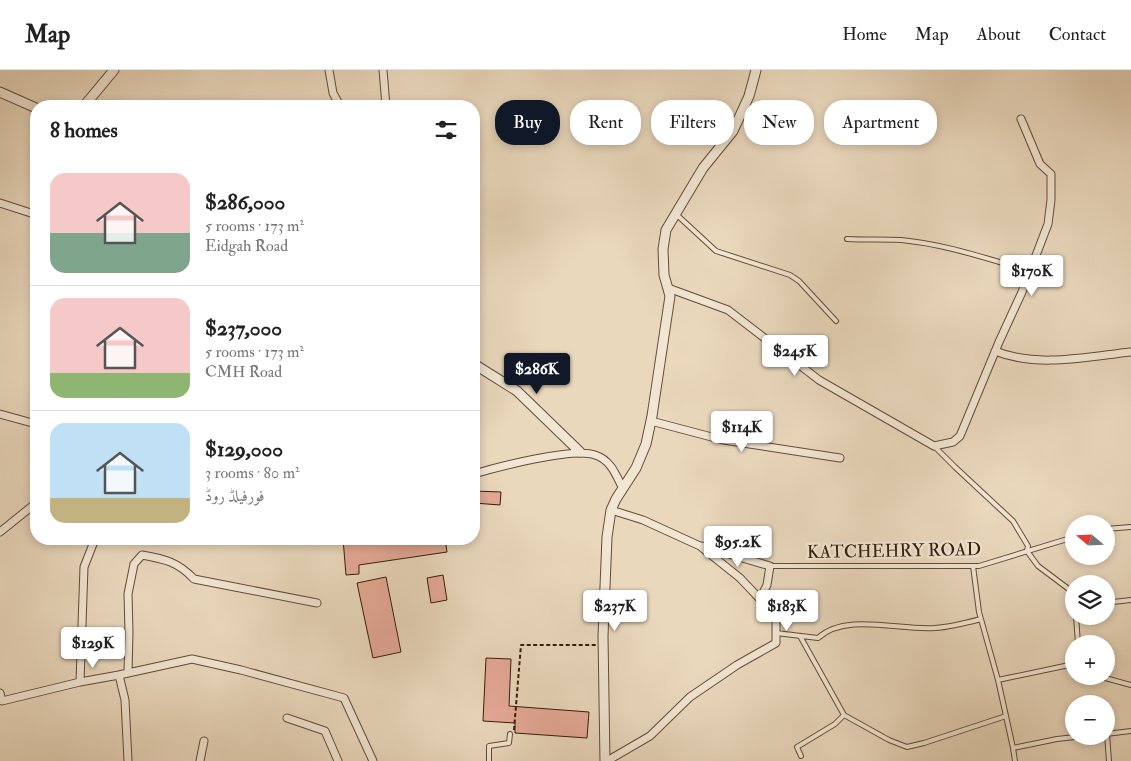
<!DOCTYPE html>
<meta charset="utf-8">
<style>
:root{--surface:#fff;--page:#f6f6f6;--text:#222;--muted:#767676;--line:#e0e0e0;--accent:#111827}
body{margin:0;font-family:"IM FELL Double Pica",Amiri,serif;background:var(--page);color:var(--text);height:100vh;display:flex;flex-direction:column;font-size:19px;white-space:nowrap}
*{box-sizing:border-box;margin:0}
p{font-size:16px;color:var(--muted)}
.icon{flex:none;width:28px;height:28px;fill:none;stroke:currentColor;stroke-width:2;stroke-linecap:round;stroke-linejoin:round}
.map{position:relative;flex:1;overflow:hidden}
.panel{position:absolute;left:30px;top:30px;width:450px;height:445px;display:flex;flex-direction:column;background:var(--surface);border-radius:20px;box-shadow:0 2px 8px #0003}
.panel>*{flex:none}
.guide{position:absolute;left:495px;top:30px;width:475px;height:45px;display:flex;gap:10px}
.needle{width:32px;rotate:289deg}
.controls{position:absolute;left:1065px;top:445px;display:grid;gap:10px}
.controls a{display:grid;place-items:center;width:50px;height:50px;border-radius:50%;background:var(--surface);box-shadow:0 2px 8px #0003;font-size:25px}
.price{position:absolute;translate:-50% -42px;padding:0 11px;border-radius:5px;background:#fff;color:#222;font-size:16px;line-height:32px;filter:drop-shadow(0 1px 2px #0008)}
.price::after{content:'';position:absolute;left:50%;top:30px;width:15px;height:11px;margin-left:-8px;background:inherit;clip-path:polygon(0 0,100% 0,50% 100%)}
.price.selected{background:var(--accent);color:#fff}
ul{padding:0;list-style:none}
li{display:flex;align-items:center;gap:15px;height:125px;padding:0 20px}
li+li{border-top:1px solid var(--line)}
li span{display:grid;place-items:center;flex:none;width:140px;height:100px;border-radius:15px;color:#555}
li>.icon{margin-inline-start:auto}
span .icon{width:60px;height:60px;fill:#fffc;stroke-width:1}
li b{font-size:21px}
h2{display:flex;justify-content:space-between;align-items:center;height:60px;padding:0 20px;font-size:21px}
.tag{padding:0 18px;border-radius:20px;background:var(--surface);box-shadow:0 2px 8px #0003;font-size:18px;line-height:45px}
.tag.selected{background:var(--accent);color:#fff}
header{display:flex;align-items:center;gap:30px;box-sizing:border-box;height:70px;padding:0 25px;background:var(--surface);border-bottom:1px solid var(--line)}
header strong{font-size:24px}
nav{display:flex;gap:28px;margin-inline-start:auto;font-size:18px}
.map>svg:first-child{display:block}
.building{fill:#e6a998;stroke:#371c08}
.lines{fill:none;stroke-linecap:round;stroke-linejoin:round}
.service-casing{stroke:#644b35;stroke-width:6}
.minor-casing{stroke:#644b35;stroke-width:9}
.tertiary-casing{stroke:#644b35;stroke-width:11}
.path{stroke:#371c08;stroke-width:2;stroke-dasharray:4 2.5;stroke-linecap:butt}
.service{stroke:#f1e6d4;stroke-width:4}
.minor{stroke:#f1e6d4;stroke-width:7}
.tertiary{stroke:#f1e6d4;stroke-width:9}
.labels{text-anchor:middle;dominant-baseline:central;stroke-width:4.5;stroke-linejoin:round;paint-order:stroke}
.street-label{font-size:18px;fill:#371c08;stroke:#f1e6d4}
</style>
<header>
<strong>Map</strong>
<nav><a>Home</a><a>Map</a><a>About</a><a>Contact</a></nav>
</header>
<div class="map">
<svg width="1131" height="691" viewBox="0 0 1131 691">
<rect width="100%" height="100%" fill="#ead8bd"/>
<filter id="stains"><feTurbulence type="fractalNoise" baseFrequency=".004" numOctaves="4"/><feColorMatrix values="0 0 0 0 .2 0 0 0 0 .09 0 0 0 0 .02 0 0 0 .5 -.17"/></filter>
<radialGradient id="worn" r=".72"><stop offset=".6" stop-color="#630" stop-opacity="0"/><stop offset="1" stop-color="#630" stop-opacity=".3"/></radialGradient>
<path class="building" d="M474,421L501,422L500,435L474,433Z
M343,469H445L447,482L359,495V504L346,505Z
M443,505L447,530L431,533L427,508Z
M386,507L401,582L373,588L357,513Z
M486,588L511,589L509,636L589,642L587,668L515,663V653L483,651Z"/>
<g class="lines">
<defs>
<path id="service" d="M677,145L716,181L790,205L799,211L836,251
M847,169C865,170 883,169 901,170C945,174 988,189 1030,201
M934,376L955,397L1013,451L1028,476L1027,481L1038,496L1074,523
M1106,459L1131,457
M770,496H979L1074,467
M973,496L979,542L998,610
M1106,531L1113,532L1131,530
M1076,546L1078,574
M776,563L818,568C846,542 900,561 935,558C951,557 966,553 981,549
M800,566L844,645L889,670L907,677L924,673L1006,646L1013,678L1057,669L1084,666
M1098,606L1131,615
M1006,646L998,610L1074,594
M1106,664L1131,661
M1107,664L1109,691
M1013,678L1015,691
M801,686L797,677L835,654L844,645
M489,691V676L509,673L510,664"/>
<path id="minor" d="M329,0L333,23L340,36
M383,0L386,36
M0,133L34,144L36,141
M668,218L728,240L819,310L934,376L953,372L960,366L999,272L1022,222L1048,154L1051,130V104L1040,94L1021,49
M995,281C1037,298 1086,287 1130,282
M0,344L36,354
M651,351L723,370L840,388
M474,404C497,397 574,377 595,385C611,390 616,405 623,419
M0,462L36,433
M95,469L84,497L80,612L119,605L125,630L128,691
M702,476L770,496L767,515L760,529
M128,603L129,562L128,524L134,494L142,485C165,489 178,492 194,509L317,533
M119,605L192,589L241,600L344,628L373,691
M0,623L2,631L80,612
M287,648L325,661L338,691
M200,691L204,671
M607,691L650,666L690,627L737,595L776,573V546L740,508L700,476L643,450L611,440"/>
<path id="tertiary" d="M0,22L36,38
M84,36L114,0
M474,294L517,321L580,382
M605,691L603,566L607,467L611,440L616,429L636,398L646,374L652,346L670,226L664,205L663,179L666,160L703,98L733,61L749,26L756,0"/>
</defs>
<use href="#service" class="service-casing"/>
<use href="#minor" class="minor-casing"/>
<use href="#tertiary" class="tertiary-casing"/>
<path class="path" d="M514,660L521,575H596"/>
<use href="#service" class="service"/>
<use href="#minor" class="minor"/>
<use href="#tertiary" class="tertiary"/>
</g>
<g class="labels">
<g class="street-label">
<text transform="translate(894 481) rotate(-1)">KATCHEHRY ROAD</text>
</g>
</g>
<rect width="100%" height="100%" filter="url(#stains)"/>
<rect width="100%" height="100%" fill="url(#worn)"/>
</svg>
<div class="controls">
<a><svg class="needle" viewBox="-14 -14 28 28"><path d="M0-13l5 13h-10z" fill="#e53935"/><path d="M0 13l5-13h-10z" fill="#767676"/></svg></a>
<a><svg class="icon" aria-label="layers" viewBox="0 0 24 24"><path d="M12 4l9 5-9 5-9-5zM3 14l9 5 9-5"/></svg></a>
<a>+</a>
<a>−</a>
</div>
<b class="price" style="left:1032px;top:227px">$170K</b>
<b class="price" style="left:795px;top:307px">$245K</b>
<b class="price selected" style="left:537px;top:325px">$286K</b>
<b class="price" style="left:742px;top:383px">$114K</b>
<b class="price" style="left:738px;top:498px">$95.2K</b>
<b class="price" style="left:615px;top:562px">$237K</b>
<b class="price" style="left:787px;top:562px">$183K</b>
<b class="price" style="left:93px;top:599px">$129K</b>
<div class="guide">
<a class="tag selected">Buy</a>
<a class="tag">Rent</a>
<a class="tag">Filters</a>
<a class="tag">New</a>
<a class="tag">Apartment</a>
</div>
<section class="panel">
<h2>8 homes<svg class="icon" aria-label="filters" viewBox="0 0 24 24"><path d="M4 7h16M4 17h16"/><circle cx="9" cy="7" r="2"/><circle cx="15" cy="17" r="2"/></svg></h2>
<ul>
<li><span style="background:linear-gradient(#f6c9c9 60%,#7fa58c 0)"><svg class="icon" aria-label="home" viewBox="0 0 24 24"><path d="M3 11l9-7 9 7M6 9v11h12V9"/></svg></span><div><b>$286,000</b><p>5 rooms · 173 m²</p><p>Eidgah Road</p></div></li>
<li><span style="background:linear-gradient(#f6c9c9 75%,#8fb573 0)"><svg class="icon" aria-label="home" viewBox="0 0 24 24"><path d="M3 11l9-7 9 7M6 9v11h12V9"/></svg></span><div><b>$237,000</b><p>5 rooms · 173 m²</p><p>CMH Road</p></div></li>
<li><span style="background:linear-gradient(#bfe0f5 75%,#c2b280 0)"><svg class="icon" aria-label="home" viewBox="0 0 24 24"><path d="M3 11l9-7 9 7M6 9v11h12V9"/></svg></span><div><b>$129,000</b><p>3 rooms · 80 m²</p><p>فورفیلڈ روڈ</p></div></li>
</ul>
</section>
</div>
